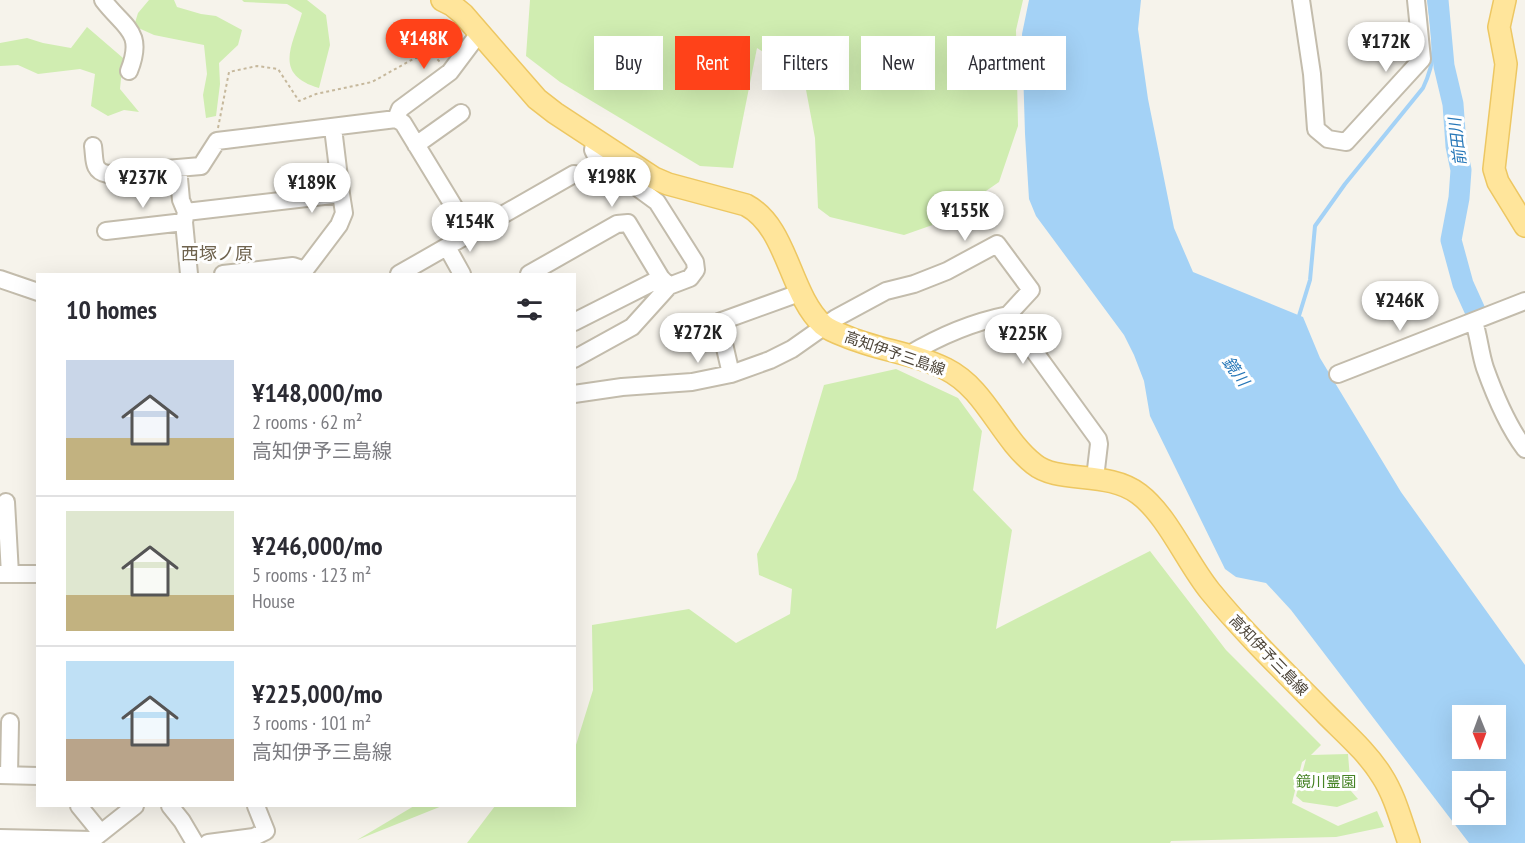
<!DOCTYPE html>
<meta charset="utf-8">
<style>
:root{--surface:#fff;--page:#f2f2f3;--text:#2b2b33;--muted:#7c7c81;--line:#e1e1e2;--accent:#ff4219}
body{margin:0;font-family:"PT Sans Narrow","Noto Sans JP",sans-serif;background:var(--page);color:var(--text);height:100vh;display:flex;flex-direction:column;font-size:22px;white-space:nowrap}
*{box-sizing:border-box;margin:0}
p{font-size:20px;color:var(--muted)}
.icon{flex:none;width:33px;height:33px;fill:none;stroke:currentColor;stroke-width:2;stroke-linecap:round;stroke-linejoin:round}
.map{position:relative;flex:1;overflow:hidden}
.drawer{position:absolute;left:36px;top:273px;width:540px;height:534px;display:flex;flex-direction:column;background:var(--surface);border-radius:0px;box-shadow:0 6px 24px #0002}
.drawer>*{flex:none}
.hud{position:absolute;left:594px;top:36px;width:570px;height:54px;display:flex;gap:12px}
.needle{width:39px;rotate:179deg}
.fabs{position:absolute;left:1452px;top:705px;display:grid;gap:12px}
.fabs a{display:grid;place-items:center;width:54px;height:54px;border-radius:0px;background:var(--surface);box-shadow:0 6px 24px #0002;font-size:30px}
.price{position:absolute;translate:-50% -51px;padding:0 14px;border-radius:21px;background:#fff;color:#222;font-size:20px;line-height:39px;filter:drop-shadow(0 2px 3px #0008)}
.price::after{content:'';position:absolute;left:50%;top:36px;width:18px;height:14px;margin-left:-9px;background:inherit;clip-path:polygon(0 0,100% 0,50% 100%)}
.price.selected{background:var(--accent);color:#fff}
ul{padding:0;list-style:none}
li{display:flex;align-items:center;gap:18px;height:150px;padding:0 30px}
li+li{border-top:2px solid var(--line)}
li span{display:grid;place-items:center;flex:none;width:168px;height:120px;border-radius:0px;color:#555}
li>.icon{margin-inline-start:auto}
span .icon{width:72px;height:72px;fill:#fffc;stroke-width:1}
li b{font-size:26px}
h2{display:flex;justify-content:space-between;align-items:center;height:72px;padding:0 30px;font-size:26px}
.tag{padding:0 21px;border-radius:0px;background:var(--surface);box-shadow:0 6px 24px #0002;font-size:21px;line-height:54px}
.tag.selected{background:var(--accent);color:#fff}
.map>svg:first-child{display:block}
.green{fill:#d0edb1}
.water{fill:#a4d2f6;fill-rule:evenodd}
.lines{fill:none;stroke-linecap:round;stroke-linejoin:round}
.stream{stroke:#a4d2f6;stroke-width:4}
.river{stroke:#a4d2f6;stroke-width:21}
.minor-casing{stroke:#c3bcac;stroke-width:20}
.major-casing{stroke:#edc762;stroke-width:24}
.path{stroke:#c6b89c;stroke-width:2;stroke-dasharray:3 3;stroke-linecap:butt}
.minor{stroke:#fff;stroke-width:16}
.major{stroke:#ffe59b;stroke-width:21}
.labels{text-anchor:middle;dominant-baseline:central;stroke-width:6;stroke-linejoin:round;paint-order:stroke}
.street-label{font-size:15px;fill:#4c4438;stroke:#fff}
.park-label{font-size:15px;fill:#468325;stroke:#fff}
.water-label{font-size:16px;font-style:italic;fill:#2677b8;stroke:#fff}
.quarter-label{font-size:18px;fill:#6f634e;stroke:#fff}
</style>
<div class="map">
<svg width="1525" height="843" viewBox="0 0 1525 843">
<rect width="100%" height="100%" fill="#f6f3eb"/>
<path class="green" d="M149,0H174L177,7L201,14L216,16L242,30L238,45L219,63L220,84L216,116L206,118L203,95L207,74L204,45L154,35L134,26L138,13Z
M242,0H307L326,15L330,45L319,88C273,74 292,47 302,13L287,4L244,2Z
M530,0H1023L1016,30L1018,126L999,182L941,222L904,235L830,217L818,208L815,138L804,79L757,48L733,168L700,166L560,82L526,56Z
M87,27L123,58L120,89L139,112L124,110L108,116L91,106L95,74L80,69L38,74L18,65L0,66V43L27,38L43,43L71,48Z
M896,369L958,398L982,431L973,490L1012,530L996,629L1150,551L1226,650L1321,745L1311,755L1348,754L1351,791L1358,799L1337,807L1303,802L1296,796L1306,759L1302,762L1292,803L1338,826L1377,811L1384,827L1336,837L1171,841L1170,843H467L495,806H574L575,748L593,690L592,625L689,609L736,643L790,614L792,589L759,575L757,554L796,479L824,385Z
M414,806H442L357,840Z"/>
<path class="water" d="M1029,0H1141L1138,29L1148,99L1174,228L1193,272L1303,317L1320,358L1401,492L1525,665V843H1469L1291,610L1266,583L1236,577L1225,569L1150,416L1144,381L1134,355L1124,335L1036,216L1029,199L1025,134L1022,34ZM1462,716H1496V748H1462ZM1462,782H1496V814H1462Z"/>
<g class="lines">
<path class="stream" d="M1298,319L1310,280L1315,226L1345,184L1423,88C1439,54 1433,36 1429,0"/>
<path class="river" d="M1438,0L1444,66L1453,104L1456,146L1461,170L1459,198L1451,240L1463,284L1477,315"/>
<defs>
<path id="minor" d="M103,0C124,28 145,31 129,71
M1301,0L1312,74L1316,129L1328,139L1346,142L1422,59L1416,0
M396,119L400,109L450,72L480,32
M416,145L461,113
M93,146C95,159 92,171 107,174L201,166L217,141L396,119L403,123L470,233
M178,168L181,200L186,212L184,222L189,274
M186,212L341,194L333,128
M106,231L184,222
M447,247L462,274
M305,270L339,225L344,213L341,194
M223,274L293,266L305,270L303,274
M399,274L574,174
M529,274L617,224L628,223L661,278L669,286
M0,279L38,292
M574,322L661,278
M1474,322C1479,337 1480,353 1485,368C1495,396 1507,425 1525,449
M908,355C938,337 973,322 1008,315L1098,439L1099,444L1095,478
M574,359L632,327L669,286L690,278L696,270L695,262L657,202L597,158L593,150L595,139
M731,374L719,322L802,292
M1338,374L1525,301
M574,394L622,387L692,382L731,374L770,360L792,349L836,318L886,291L914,284L947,271L997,244L1031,290L1008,315
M6,502L10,574
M1,574H38
M0,775L38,776
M9,775L10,722
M79,806L101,833
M170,806L182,821L195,843
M0,838L92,840L135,806
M208,843L254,837L266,831L256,806"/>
<path id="major" d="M442,0L452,5L463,14L537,99L555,113L654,178L668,184L746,205C788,227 789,294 823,325C829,330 837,333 845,336C877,350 914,353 946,369C986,389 1000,437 1034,464C1058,484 1108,470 1139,494C1168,516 1187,563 1210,591C1246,635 1287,674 1327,715C1346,734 1368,753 1382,776C1395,796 1401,821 1409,843
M1505,0L1499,27L1506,64L1494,169L1498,182L1525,226"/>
</defs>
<use href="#minor" class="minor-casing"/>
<use href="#major" class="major-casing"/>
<path class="path" d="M218,128L229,72L257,66L278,69L299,101L316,94L372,82L415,58L434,56L440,62"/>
<use href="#minor" class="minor"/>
<use href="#major" class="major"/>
</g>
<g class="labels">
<g class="street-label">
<text transform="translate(895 353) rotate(19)">高知伊予三島線</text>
<text transform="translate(1269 655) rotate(46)">高知伊予三島線</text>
</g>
<g class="park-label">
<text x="1326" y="781">鏡川霊園</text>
</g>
<g class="water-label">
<text transform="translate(1457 142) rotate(-97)">前田川</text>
<text transform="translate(1236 371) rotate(54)">鏡川</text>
</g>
<g class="quarter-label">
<text x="217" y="253">西塚ノ原</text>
</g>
</g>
</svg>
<div class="fabs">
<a><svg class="needle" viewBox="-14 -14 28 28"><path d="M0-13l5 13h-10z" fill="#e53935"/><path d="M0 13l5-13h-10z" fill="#7c7c81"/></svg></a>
<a><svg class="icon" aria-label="locate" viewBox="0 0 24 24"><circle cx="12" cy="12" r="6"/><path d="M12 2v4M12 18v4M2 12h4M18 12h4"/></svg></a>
</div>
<b class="price selected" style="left:424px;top:70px">¥148K</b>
<b class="price" style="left:1386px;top:73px">¥172K</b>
<b class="price" style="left:612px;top:208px">¥198K</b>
<b class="price" style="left:143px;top:209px">¥237K</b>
<b class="price" style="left:312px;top:214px">¥189K</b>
<b class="price" style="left:965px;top:242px">¥155K</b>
<b class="price" style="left:470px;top:253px">¥154K</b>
<b class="price" style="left:1400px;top:332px">¥246K</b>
<b class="price" style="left:698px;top:364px">¥272K</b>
<b class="price" style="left:1023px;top:365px">¥225K</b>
<div class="hud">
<a class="tag">Buy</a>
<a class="tag selected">Rent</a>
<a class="tag">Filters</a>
<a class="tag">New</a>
<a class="tag">Apartment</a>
</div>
<section class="drawer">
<h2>10 homes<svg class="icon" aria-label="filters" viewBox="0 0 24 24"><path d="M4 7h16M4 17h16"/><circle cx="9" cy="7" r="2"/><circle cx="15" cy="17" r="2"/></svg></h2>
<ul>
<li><span style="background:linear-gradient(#c9d6e8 65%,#c2b280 0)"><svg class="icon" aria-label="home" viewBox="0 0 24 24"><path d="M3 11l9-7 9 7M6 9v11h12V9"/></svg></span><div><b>¥148,000/mo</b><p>2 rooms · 62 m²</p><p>高知伊予三島線</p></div></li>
<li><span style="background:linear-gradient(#dfe7d0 70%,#c2b280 0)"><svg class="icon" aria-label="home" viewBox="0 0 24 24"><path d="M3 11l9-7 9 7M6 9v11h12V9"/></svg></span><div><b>¥246,000/mo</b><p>5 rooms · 123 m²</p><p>House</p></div></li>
<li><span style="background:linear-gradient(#bfe0f5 65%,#b9a48a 0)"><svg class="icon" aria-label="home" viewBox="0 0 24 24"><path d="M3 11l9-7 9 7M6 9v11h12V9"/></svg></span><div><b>¥225,000/mo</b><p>3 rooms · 101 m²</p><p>高知伊予三島線</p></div></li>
</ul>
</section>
</div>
